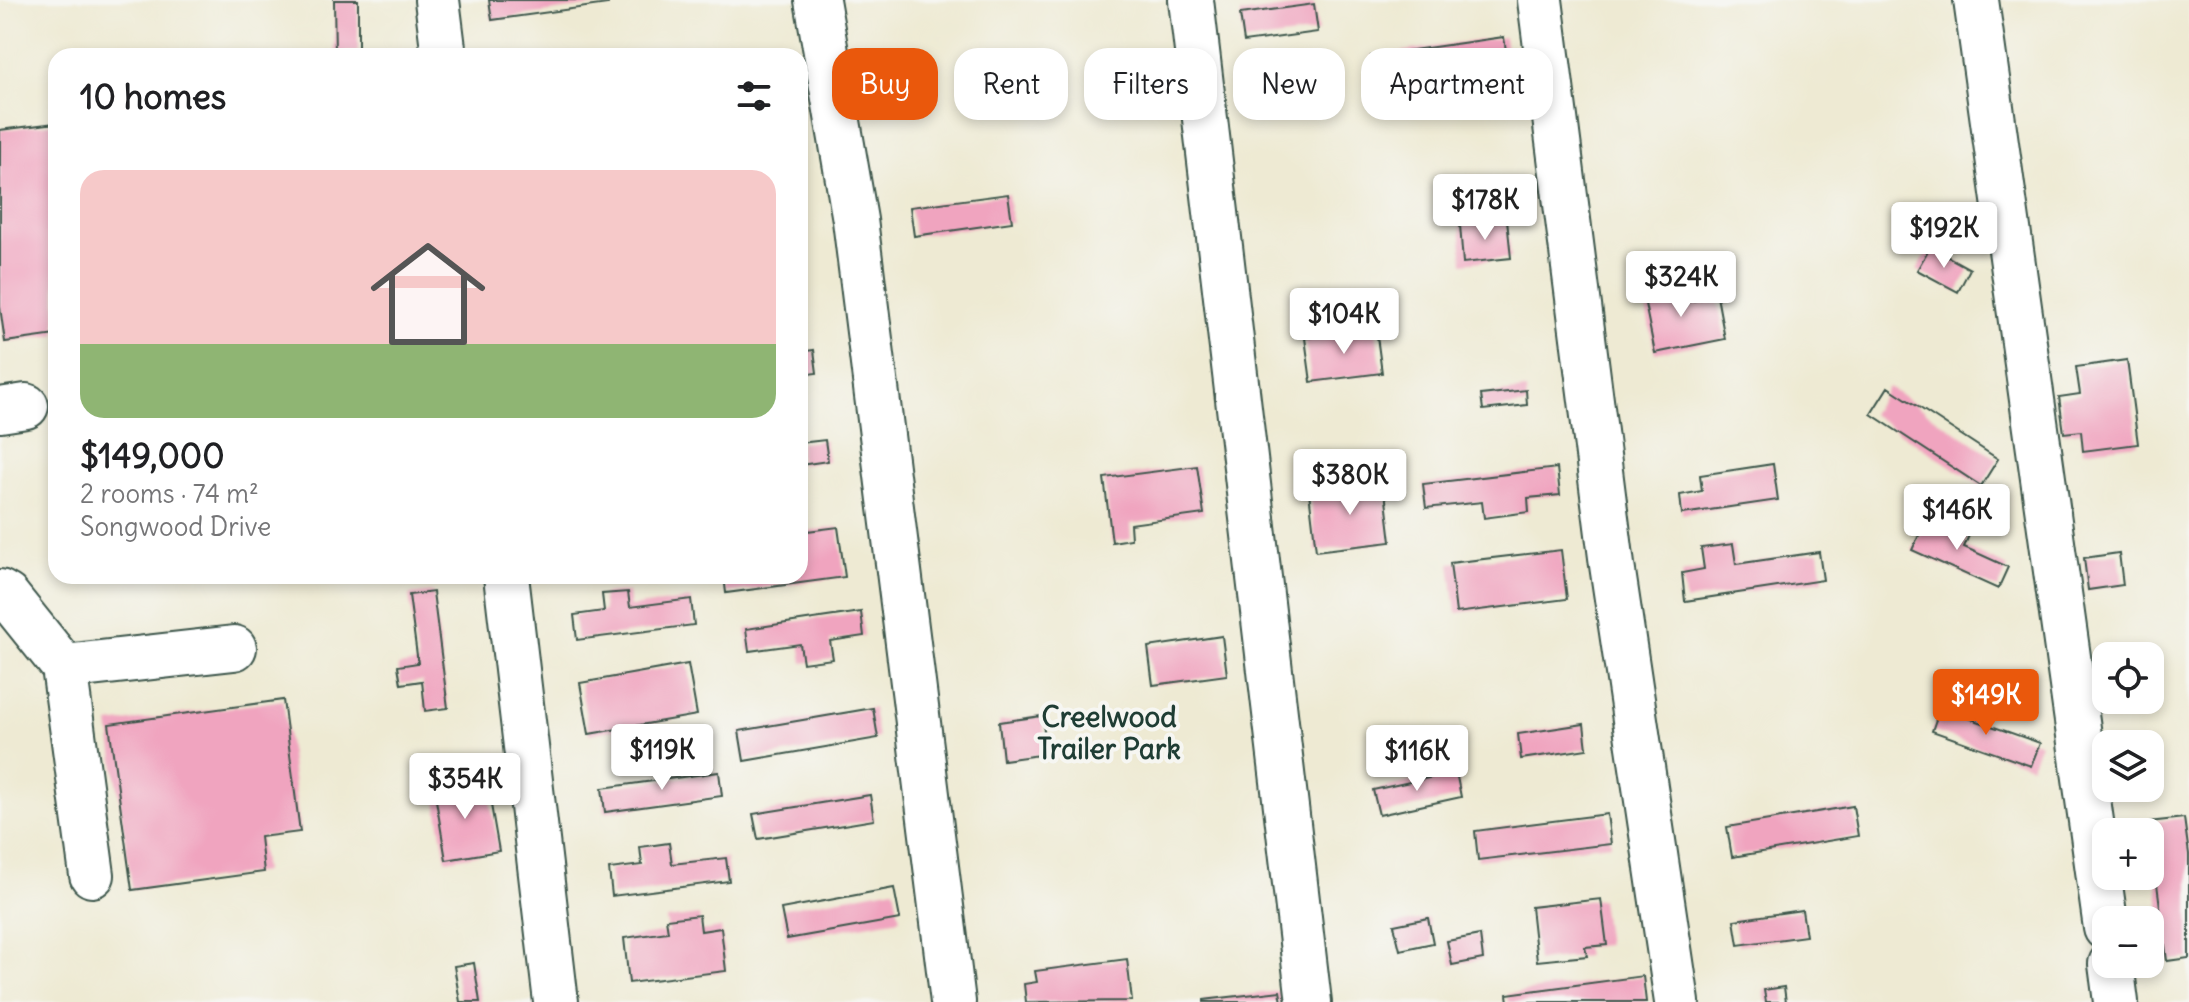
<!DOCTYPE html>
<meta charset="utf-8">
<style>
:root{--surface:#fff;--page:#f6f6f6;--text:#202124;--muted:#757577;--line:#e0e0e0;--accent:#ea580c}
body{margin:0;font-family:Delius,sans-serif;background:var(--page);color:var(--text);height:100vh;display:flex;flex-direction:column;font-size:30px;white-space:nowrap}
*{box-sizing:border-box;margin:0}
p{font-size:26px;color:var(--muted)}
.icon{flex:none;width:44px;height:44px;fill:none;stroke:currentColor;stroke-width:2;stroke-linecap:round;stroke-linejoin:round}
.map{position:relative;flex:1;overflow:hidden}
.panel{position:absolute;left:48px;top:48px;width:760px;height:536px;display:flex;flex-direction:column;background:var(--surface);border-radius:24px;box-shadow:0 4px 12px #0003}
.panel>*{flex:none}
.guide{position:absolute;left:832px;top:48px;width:760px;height:72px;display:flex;gap:16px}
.fabs{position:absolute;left:2092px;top:642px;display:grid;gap:16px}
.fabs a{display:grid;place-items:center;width:72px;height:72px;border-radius:16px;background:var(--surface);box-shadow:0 4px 12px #0003;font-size:40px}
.price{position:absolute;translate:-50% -68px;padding:0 18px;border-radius:8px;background:#fff;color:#222;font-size:26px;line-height:52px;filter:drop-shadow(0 2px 4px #0008)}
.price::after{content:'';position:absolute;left:50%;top:48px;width:24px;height:18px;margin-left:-12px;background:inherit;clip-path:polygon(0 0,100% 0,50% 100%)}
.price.active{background:var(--accent);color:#fff}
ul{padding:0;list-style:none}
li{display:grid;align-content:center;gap:16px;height:424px;padding:0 32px}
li+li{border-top:2px solid var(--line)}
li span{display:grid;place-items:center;height:248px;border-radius:24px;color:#555}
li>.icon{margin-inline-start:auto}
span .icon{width:144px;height:144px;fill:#fffc;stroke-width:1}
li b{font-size:34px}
h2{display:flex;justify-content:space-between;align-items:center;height:96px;padding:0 32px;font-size:34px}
.pill{padding:0 28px;border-radius:24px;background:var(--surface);box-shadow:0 4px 12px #0003;font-size:28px;line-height:72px}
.pill.active{background:var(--accent);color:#fff}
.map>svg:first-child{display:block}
.building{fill:#f0a4bf}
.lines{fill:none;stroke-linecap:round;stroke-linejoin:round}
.minor-casing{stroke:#3e574c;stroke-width:48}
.minor{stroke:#fff;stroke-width:44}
.labels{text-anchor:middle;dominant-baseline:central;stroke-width:8;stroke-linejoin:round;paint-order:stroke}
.neighbourhood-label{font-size:28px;font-weight:bold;fill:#1f3d34;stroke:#f6f6f2}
</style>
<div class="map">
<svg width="2189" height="1002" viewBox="0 0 2189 1002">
<rect width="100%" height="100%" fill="#f6f6f2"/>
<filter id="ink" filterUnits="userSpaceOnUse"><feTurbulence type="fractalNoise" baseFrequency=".0125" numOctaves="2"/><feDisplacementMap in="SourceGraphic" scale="16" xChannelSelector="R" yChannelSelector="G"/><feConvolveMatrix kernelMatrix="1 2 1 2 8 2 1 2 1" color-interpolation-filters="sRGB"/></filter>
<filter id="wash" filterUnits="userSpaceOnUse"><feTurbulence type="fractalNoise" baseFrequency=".006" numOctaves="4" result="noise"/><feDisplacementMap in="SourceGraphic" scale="32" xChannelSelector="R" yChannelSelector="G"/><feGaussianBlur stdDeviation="1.8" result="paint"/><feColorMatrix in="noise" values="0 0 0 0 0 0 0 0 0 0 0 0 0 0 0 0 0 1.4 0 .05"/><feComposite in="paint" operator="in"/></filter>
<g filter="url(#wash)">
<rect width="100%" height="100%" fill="#eeead3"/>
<g id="blocks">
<path class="building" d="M334,0H358V52L335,53Z
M489,0H608V4L492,20Z
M1314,4L1318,32L1244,42L1240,14Z
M1504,37L1508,65L1481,70L1483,90L1451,94L1448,72L1375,82L1371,56Z
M56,123V335L5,342L0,307V130Z
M1008,194L1012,222L914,236L910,207Z
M1507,220L1511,258L1463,263L1460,225Z
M1930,247L1970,269L1958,292L1917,270Z
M1677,282L1681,303L1717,296L1725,339L1655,353L1642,289Z
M1376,329L1382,373L1311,382L1305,338Z
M814,350L817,373L800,375V352Z
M2127,360L2138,444L2083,451L2081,431L2064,433L2059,397L2080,394L2076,367Z
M1888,387L1998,459L1981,486L1871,414Z
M1526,390L1527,405L1483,410L1481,395Z
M825,440L828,461L800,465V443Z
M1773,464L1778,500L1682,514L1680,495L1702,491L1700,475Z
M1197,466L1204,514L1130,524L1131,539L1112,542L1104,478Z
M1557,468L1560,495L1528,498L1529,512L1484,518L1482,502L1426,508L1423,484Z
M1384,483L1391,542L1316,551L1309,492Z
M1929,514L1970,533L1964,547L2008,567L1998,589L1912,550Z
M838,527L845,577L726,593L724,576H800V532Z
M1733,544L1736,564L1819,552L1823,580L1685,601L1682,573L1704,569L1701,548Z
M1561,550L1567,599L1456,613L1450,563Z
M2119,553L2123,585L2088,590L2084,558Z
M433,592L448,708L425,711L422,681L401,684L398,666L418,663L409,595Z
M628,592L630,607L691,599L694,625L577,640L574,615L604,611L602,594Z
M861,612L864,636L830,641L833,659L803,663L800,644L749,651L746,629Z
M1222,636L1227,675L1153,685L1148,647Z
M688,664L697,715L589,734L580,683Z
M283,700L300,832L260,837L264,872L132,890L109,724Z
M873,708L878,738L744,761L739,731Z
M1940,708L2040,743L2031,766L1932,731Z
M1042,716L1047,754L1003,760L999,722Z
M1584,724L1587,749L1521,759L1518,734Z
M719,772L722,796L605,812L602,788Z
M1456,772L1461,797L1379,815L1373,790Z
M475,781L479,801L490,799L499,851L446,860L434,788Z
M870,795L874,820L758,839L753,814Z
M1853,806L1858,836L1732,857L1727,827Z
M1607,814L1611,844L1478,860L1475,831Z
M2184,818L2189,854V958L2167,961L2149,822Z
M669,843L672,864L726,858L729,881L612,896L609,869L642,865L640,847Z
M894,888L900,919L787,939L781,909Z
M1601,899L1607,945L1585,947L1587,956L1537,961L1531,907Z
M1802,910L1806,936L1738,945L1734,920Z
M699,915L701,931L721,928L726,971L629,983L624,938L668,932L666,919Z
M1428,918L1433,943L1400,950L1394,925Z
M1480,935L1483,959L1452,965L1447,941Z
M1127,959L1132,1001L1026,1002L1024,984L1037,982L1035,971Z
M474,963L480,1002H460L454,966Z
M1643,976L1646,1002H1508L1507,994Z
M1784,987L1786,1002H1766L1764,990Z
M1280,991L1282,1002H1204V1000Z"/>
</g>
</g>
<g filter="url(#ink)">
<use href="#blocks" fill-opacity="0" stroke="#3e574c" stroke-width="2"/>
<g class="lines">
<defs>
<path id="minor" d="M437,0L444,56
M817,0L855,220L953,1002
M1191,0L1309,1002
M1540,0L1612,565L1677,1002
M1976,0L2106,928
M0,410L26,406
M506,576L556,1002
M0,592L7,596L64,667
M92,875L64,667L234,648
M2111,964L2116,1002"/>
</defs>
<use href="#minor" class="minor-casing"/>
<use href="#minor" class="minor"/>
</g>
</g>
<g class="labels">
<g class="neighbourhood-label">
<text x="1109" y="717">Creelwood<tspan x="1109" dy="32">Trailer Park</tspan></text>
</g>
</g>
</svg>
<div class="fabs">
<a><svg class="icon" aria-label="locate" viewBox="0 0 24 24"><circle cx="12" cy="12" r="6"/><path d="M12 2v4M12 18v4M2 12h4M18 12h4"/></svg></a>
<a><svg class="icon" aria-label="layers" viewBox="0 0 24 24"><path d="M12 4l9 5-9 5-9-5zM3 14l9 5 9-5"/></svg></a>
<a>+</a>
<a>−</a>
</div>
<b class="price" style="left:1485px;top:242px">$178K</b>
<b class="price" style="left:1944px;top:270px">$192K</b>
<b class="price" style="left:1681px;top:319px">$324K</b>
<b class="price" style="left:1344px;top:356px">$104K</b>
<b class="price" style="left:1350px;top:517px">$380K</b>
<b class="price" style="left:1957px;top:552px">$146K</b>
<b class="price active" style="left:1986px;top:737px">$149K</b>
<b class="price" style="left:662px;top:792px">$119K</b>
<b class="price" style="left:1417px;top:793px">$116K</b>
<b class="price" style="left:465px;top:821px">$354K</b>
<div class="guide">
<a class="pill active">Buy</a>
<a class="pill">Rent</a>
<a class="pill">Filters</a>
<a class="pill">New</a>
<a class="pill">Apartment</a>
</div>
<section class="panel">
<h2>10 homes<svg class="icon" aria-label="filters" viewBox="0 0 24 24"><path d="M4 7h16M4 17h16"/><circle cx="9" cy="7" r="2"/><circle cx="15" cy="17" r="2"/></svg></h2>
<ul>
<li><span style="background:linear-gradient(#f6c9c9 70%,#8fb573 0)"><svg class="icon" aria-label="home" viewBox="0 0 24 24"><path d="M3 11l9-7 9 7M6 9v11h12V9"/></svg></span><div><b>$149,000</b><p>2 rooms · 74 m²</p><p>Songwood Drive</p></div></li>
</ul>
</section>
</div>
